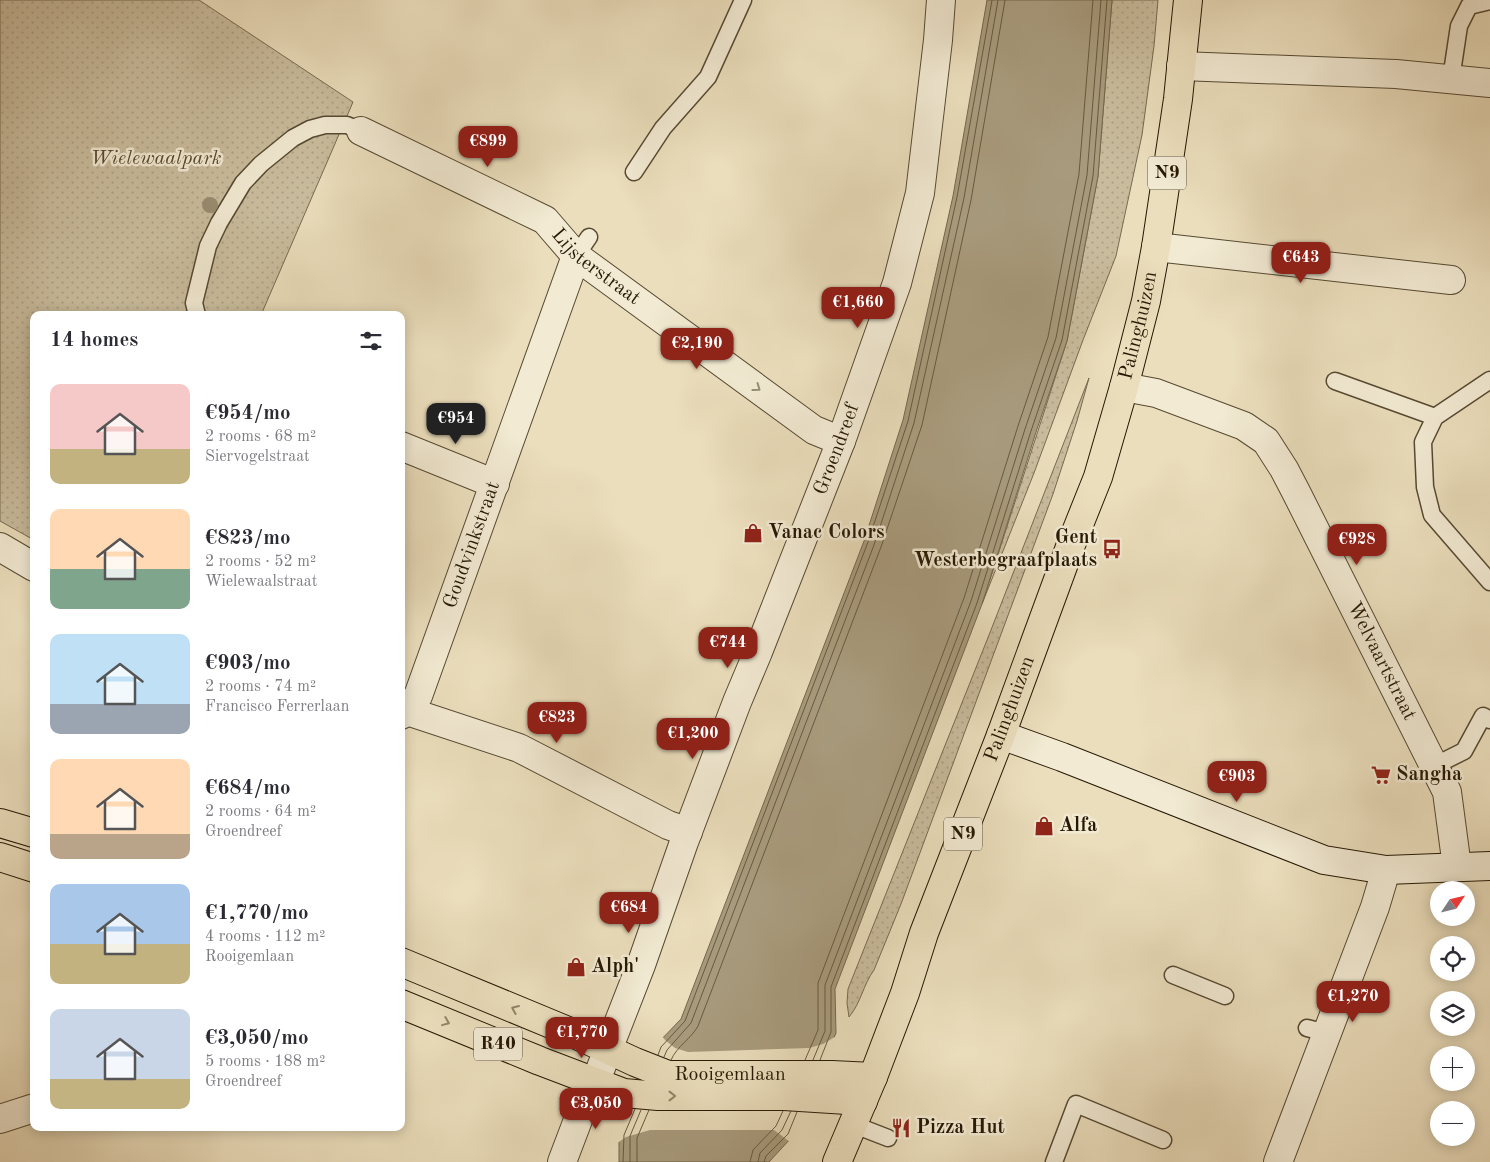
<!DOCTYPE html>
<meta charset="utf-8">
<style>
:root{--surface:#fff;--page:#f7f7f7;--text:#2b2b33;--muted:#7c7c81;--accent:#8f2418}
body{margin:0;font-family:"Old Standard TT",serif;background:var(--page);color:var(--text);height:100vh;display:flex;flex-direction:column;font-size:19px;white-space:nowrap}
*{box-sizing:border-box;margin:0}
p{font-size:16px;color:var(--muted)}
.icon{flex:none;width:28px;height:28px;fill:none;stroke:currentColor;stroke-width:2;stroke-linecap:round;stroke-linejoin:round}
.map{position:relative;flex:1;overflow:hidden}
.details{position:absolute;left:30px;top:311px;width:375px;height:820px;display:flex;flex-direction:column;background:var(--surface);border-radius:10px;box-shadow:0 2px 12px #0003}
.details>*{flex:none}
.needle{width:32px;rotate:55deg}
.buttons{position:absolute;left:1430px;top:881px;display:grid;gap:10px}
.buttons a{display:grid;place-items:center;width:45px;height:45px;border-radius:50%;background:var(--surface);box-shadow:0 2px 12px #0003;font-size:25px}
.price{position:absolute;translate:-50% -42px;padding:0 11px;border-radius:10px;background:var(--accent);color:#fff;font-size:16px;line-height:32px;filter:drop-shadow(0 1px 2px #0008)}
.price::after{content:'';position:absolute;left:50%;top:30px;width:15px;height:11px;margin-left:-8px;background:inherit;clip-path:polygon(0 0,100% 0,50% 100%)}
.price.current{background:#222;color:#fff}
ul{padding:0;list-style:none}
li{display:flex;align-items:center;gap:15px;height:125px;padding:0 20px}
li span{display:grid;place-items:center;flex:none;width:140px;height:100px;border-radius:10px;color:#555}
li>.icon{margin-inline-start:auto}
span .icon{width:60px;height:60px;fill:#fffc;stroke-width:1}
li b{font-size:21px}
h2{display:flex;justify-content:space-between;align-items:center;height:60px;padding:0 20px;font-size:21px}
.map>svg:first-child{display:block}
.green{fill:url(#green-dots);stroke:#776a50}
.water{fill:#a89b7d;stroke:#74674d}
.pier{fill:#ebdebc}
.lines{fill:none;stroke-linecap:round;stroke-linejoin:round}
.shore{stroke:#665a40;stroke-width:1}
.lane-casing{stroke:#564a32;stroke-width:19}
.street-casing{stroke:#564a32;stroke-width:30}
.secondary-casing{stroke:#251804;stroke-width:30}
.primary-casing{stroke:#251804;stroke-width:30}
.lane{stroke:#f2ead3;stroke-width:16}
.street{stroke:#f2ead3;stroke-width:28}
.secondary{stroke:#f2ead3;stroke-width:28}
.primary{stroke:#ebdebc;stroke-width:28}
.tree{fill:#998c70}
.oneway{stroke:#968c76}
.oneway2{stroke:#928569}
.labels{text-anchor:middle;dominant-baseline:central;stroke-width:5;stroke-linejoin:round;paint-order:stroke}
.shield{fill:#f2ead3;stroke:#625742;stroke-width:1}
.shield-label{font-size:19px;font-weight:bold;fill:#251804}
.park-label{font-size:20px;font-style:italic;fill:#564932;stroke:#f2ead3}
.street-label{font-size:20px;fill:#251804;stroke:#f2ead3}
.poi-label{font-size:20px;font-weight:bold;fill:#251804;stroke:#f2ead3;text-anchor:start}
</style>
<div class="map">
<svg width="1490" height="1162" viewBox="0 0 1490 1162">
<defs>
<pattern id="green-dots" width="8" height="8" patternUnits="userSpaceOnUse" patternTransform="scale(1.25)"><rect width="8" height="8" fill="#c9bc9d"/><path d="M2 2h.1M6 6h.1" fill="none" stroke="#aca186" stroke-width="1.8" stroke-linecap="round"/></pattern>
</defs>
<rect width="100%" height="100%" fill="#ebdebc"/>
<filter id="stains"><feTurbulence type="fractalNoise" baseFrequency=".004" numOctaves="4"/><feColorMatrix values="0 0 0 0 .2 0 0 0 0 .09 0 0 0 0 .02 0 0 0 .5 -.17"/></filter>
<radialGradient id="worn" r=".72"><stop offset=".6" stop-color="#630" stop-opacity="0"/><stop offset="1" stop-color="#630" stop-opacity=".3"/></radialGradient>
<path class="green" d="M0,0H199L353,102L261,315H34V540L0,521Z
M1112,0H1158L1154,46L1142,135L1116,256L1083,340L1034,473L982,604L1067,341L1098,176Z
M1089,378L1077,421L1053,494L901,904L874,970C863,985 861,1003 849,1017L847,1003L848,989L991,630Z"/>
<path class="water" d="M987,0H1112L1098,176L1067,341L1036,432L982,604L835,989L836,1033L792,1137L769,1162H619V1134L657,1044L681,1019L864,541L903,420L953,196Z"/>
<path class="pier" d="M838,1035L794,1138L790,1142L774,1130H650L626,1137L616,1144V1133L655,1043L662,1036L665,1040L675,1048L688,1052L809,1048L823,1044Z"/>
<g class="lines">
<path class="shore" d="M658,1055L661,1047L685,1021L868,542L908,421L957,197L992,0
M664,1057L667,1050L691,1023L874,545L914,423L964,198L998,0
M671,1060C677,1046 691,1039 698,1026L881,547L922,425L971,200L1005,0
M805,1060L818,1030V983L964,598L1018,426L1048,337L1079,174L1093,0
M813,1060L825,1031V985L971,601L1025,429L1056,338L1087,175L1101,0
M820,1060L831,1032V987L977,603L1031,431L1062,340L1093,176L1107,0
M623,1162L624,1135L635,1109
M630,1162V1136L641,1110
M637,1162V1138L649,1110
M750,1162L753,1150L776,1126L783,1111
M758,1162L760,1153L782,1130L791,1111
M764,1162L766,1156L788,1134L797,1112"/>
<defs>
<path id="lane" d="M1451,79L1459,26L1469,6L1490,1
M634,172L663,128L708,77L743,0
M576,256L589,237
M197,315L194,303L208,246L219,223L243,183L261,164L293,138L310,129L325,125H347L361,131
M1490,380L1435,417L1423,442L1425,487L1432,515L1490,582
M1335,381L1435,417
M1434,766L1464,751L1483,716L1490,720
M1173,975L1225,996
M1307,1028L1327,1033
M852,1124L888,1138
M1054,1162L1076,1104L1163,1140"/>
<g id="street">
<path d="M1181,66L1396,74L1490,83"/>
<path id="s1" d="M361,131L545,220L576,256L814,430L841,441"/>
<path d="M1156,247L1451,280"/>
<path id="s2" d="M1124,387L1156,393L1244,426L1266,441L1284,469L1296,492L1447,792L1457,867"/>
<path d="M401,446L495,484"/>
<path d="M0,547L34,567"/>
<path d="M401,709L519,748L668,825L688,832"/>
<path id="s3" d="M401,715L418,696L576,256"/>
<path d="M0,1119L34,1108"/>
<path id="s4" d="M562,1162L581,1112L595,1083L641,965L684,842L737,702L758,652L841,441L897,283L920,193L938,40L941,0"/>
<path d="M1278,1162L1375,907L1386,870"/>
</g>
<path id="secondary" d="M1001,735L1062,757L1324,860L1386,870L1490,866"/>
<g id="primary">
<path d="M0,823L34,833"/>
<path d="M0,857L34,868"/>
<path id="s5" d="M401,962L568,1031L635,1062L668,1075H832L873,1077"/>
<path d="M401,1004L540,1061L624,1093L658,1096H784L863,1101"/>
<path id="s6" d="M837,1162L873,1077L905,993L924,933L1001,735L1070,547L1098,477L1124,387L1146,301L1156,247L1178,99L1188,0"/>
</g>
</defs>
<use href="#lane" class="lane-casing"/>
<use href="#street" class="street-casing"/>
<use href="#secondary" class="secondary-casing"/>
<use href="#primary" class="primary-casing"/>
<use href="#lane" class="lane"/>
<use href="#street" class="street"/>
<use href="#secondary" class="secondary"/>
<use href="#primary" class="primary"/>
</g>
<circle class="tree" cx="210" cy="205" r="8"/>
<defs><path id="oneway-chevron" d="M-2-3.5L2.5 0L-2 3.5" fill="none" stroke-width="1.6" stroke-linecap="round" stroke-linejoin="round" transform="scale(1.25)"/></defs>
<use class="oneway" href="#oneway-chevron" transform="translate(757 388) rotate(36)"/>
<g class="oneway2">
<use href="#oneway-chevron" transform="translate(515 1009) rotate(-157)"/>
<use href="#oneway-chevron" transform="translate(446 1022) rotate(22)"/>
<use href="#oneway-chevron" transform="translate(672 1096)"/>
</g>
<defs>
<symbol id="shop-bare" viewBox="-9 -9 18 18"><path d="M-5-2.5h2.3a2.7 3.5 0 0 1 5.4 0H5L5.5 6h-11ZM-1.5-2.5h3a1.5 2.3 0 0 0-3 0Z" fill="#8f2418" stroke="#f2ead3" stroke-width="2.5" paint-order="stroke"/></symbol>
<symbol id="bus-bare" viewBox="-9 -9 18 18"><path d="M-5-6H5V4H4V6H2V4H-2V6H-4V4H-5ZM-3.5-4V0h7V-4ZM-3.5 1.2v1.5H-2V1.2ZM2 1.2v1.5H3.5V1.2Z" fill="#8f2418" stroke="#f2ead3" stroke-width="2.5" paint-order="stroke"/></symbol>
<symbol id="supermarket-bare" viewBox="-9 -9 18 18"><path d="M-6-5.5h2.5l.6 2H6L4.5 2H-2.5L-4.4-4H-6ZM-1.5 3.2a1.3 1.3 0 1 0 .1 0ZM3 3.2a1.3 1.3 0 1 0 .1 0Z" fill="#8f2418" stroke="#f2ead3" stroke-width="2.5" paint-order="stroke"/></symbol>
<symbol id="restaurant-bare" viewBox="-9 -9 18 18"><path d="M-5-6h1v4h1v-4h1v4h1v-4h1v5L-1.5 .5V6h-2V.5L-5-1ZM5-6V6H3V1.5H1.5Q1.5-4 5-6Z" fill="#8f2418" stroke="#f2ead3" stroke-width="2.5" paint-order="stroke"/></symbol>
</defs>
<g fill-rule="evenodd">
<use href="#shop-bare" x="739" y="519" width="28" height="28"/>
<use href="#bus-bare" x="1098" y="535" width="28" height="28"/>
<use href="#supermarket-bare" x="1367" y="761" width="28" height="28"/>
<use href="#shop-bare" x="1030" y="812" width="28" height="28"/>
<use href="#shop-bare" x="562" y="953" width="28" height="28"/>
<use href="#restaurant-bare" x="887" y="1114" width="28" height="28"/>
</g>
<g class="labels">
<g class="shield">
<rect x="1148" y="156.5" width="38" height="33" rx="4"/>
<rect x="944" y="817.5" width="38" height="33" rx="4"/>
<rect x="474" y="1027.5" width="48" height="33" rx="4"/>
</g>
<g class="shield-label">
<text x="1167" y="173">N9</text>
<text x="963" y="834">N9</text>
<text x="498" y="1044">R40</text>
</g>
<g class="park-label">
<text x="156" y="159">Wielewaalpark</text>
</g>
<g class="street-label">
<text stroke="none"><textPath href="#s1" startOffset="274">Lijsterstraat</textPath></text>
<text stroke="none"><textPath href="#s6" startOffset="890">Palinghuizen</textPath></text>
<text stroke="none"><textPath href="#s4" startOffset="764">Groendreef</textPath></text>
<text stroke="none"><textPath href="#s3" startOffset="186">Goudvinkstraat</textPath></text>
<text stroke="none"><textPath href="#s2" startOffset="402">Welvaartstraat</textPath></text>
<text stroke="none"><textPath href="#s6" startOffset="485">Palinghuizen</textPath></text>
<text stroke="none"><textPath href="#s5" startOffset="352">Rooigemlaan</textPath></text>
</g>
<g class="poi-label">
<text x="768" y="533">Vanac Colors</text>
<text x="1097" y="538" text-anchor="end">Gent<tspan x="1097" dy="23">Westerbegraafplaats</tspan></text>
<text x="1396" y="775">Sangha</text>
<text x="1059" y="826">Alfa</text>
<text x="591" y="967">Alph'</text>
<text x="916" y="1128">Pizza Hut</text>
</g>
</g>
<rect width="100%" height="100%" filter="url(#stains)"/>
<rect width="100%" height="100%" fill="url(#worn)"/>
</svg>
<div class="buttons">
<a><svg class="needle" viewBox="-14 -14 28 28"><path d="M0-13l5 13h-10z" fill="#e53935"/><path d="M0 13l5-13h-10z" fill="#7c7c81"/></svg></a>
<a><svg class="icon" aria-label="locate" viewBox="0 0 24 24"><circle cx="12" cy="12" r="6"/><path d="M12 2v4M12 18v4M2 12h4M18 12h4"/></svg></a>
<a><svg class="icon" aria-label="layers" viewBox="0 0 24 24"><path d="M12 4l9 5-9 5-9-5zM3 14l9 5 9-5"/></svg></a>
<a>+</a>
<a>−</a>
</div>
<b class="price" style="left:488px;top:168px">€899</b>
<b class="price" style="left:1301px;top:284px">€643</b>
<b class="price" style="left:858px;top:329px">€1,660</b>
<b class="price" style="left:697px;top:370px">€2,190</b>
<b class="price current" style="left:456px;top:445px">€954</b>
<b class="price" style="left:1357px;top:566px">€928</b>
<b class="price" style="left:728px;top:669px">€744</b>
<b class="price" style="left:557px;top:744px">€823</b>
<b class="price" style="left:693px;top:760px">€1,200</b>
<b class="price" style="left:1237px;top:803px">€903</b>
<b class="price" style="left:629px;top:934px">€684</b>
<b class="price" style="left:1353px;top:1023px">€1,270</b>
<b class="price" style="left:582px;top:1059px">€1,770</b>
<b class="price" style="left:596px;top:1130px">€3,050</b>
<section class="details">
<h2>14 homes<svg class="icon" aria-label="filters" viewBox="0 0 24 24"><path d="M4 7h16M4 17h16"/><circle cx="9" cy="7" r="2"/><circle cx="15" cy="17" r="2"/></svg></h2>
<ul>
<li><span style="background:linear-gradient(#f6c9c9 65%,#c2b280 0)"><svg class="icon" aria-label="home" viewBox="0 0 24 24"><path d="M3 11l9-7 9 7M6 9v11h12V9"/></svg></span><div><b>€954/mo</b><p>2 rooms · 68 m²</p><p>Siervogelstraat</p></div></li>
<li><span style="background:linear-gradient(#ffd9b3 60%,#7fa58c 0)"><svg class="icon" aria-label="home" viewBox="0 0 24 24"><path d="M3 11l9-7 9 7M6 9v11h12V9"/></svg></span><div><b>€823/mo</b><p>2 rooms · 52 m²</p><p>Wielewaalstraat</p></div></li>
<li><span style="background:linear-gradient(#bfe0f5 70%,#9aa5b1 0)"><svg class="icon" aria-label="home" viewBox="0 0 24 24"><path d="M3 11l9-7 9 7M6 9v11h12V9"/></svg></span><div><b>€903/mo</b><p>2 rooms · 74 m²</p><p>Francisco Ferrerlaan</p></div></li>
<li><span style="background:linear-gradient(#ffd9b3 75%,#b9a48a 0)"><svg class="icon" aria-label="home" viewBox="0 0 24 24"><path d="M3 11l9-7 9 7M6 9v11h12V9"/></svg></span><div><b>€684/mo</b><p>2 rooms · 64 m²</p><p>Groendreef</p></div></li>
<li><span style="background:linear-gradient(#a9c7e8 60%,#c2b280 0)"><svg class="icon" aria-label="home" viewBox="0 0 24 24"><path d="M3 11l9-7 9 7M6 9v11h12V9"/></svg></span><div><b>€1,770/mo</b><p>4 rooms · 112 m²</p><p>Rooigemlaan</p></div></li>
<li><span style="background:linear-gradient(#c9d6e8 70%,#c2b280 0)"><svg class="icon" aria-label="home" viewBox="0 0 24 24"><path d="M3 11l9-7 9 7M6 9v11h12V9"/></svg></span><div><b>€3,050/mo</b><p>5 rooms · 188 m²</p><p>Groendreef</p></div></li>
</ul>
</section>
</div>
